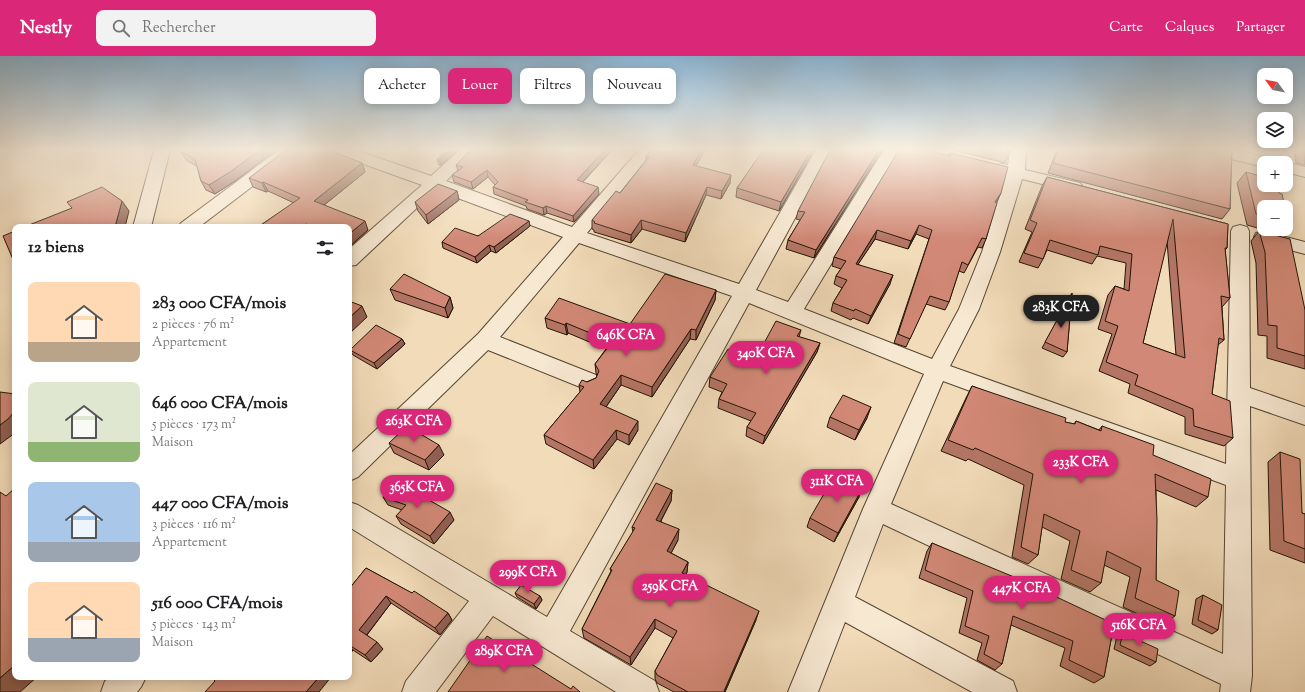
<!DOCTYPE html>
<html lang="fr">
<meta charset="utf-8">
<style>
:root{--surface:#fff;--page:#f2f2f2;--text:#202124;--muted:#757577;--accent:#db2777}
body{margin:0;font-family:"Sorts Mill Goudy",serif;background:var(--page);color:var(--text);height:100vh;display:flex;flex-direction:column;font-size:15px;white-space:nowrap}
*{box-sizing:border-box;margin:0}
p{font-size:13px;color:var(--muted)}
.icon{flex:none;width:22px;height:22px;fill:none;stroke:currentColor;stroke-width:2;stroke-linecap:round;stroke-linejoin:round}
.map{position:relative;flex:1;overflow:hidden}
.drawer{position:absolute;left:12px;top:168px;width:340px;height:456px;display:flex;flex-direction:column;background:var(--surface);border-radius:8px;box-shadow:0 2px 10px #0003}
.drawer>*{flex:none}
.top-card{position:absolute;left:364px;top:12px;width:380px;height:36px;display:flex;gap:8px}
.needle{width:26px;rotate:302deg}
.controls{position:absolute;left:1257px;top:12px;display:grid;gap:8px}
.controls a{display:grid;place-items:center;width:36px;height:36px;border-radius:8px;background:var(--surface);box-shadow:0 2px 10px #0003;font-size:20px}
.price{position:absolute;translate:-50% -34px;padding:0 9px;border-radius:14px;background:var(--accent);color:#fff;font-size:13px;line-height:26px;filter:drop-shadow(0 1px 2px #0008)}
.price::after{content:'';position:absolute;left:50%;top:24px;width:12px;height:9px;margin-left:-6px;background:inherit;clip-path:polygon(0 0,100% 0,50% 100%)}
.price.active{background:#222;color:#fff}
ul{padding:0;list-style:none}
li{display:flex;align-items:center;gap:12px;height:100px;padding:0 16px}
li span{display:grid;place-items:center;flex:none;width:112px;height:80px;border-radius:8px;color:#555}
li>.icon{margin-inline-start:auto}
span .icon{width:48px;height:48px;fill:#fffc;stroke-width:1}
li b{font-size:17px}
h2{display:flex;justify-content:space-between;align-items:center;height:48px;padding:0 16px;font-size:17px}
.chip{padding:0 14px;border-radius:8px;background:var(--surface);box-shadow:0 2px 10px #0003;font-size:14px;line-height:36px}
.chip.active{background:var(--accent);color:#fff}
header{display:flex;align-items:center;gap:24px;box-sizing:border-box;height:56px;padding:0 20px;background:var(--accent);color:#fff}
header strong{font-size:19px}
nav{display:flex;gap:22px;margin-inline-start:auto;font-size:14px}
.search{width:280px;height:36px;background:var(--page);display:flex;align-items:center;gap:10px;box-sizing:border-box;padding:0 14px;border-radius:8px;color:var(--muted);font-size:15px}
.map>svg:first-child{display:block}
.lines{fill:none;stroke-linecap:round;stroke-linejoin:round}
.street-casing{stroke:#564632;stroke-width:2}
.street{fill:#f7e8d2;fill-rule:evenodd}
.wall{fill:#b47565;stroke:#221505;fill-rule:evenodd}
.shaded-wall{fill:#925f53;stroke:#221505}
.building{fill:#d18876;stroke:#221505;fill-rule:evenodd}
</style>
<header>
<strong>Nestly</strong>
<div class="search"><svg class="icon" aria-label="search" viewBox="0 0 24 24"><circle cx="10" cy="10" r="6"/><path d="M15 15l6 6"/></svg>Rechercher</div>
<nav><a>Carte</a><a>Calques</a><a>Partager</a></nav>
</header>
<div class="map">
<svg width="1305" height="636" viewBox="0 0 1305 636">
<rect width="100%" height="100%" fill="#f2dbb9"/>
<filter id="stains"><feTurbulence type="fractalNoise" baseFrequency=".005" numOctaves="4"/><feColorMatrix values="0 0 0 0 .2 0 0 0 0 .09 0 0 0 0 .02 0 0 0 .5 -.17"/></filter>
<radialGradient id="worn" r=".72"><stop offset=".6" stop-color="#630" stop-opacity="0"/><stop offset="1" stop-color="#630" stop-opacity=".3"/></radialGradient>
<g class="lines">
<defs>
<path id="street" d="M154,94H170L151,171H133Z
M279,94H298L296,97L199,171H178L181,167Z
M331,94H355L431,120L460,94H478L446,125L572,171L639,94H656L587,177L739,228L816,94H832L756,234L788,246L884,94H900L804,253L932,303L959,253L982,196L1006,119L996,117L994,113L996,109L1002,108L1008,109L1010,94H1026L1025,114L1080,127L1083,131L1080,135L1074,136L1022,123L1000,196L979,253L950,310L1226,408L1231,175L1233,171L1240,169L1247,171L1249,175L1250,332L1305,351V369L1250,350L1252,620L1250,636H1220L1221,628L883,468L855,541L1013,625L1017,636H972L845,566L818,636H788L863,453L924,318L749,247L570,575L655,625L659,636H616L493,560L436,636H402L406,625L469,545L349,471V446L358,449L547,561L732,240L579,187L500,281L596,319L599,325L596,331L588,334L580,331L488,294L358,421L349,425V399L478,278L563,181L436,134L356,209L349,210V193L422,129L333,97ZM943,325L1226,429L1223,598L891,448Z
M1205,94H1235L1274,103L1276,107H1264V111L1207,97Z
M1286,106L1305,111V121L1286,116V107H1282Z
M1263,175L1305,186V198L1256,185L1254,181L1256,177Z
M110,621H146L141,631L137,636H101L105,625Z"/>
</defs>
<use href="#street" class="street-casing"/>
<use href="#street" class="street"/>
</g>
<path class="wall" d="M184,94H276L235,125L215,138L206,134L201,125L197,110L187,105L181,96Z
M448,94H458L441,109H439L437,103Z
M612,94L583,126L599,138L574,166L547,157L544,159L527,153L526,150L494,138L493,131L495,129L488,121L473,133L454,126L452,119L458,115L456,109L496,96Z
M765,94H814L779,155L736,141L737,132Z
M882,94L814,202L786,193L788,184L800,164L796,163L798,155Z
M953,94H1010V96L1005,107Z
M1057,94H1226L1230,153L1222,163L1048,117Z
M1294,94H1305V109L1296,107Z
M950,97L996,147L986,183L982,192L978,191L964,217L959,215L949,246L945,254L926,248L906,291L894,287L929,183L916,178L908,193L875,183L858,208L890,228L868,268L853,262L851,264L831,255L833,247L842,232L834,228L836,220L841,213L832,210L834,201L949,100Z
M646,100L696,110L730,127L721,143L706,139L685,186L642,173L631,187L594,176V174L592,173V164L620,137L646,104Z
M362,107L365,116L324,149L368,174L349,191V171H258L294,147L268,135L266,136L253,131L249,122Z
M1246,116L1264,151V173H1282L1278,178L1247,169L1237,127Z
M1047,121L1228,168L1227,192L1225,194L1230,242L1222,251L1224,284L1218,289L1212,338L1233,382L1224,390L1185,378V361L1128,337L1130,328L1099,315L1112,278L1098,273L1108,239L1115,230L1124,233L1126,207L1097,200L1092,208L1047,194L1043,203L1038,212L1019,206L1032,176L1025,173L1042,130ZM1167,185L1176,299L1143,287Z
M457,135L459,144L428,168L418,155L415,146Z
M529,165L530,170L496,197L491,195L477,207L443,192L442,186L478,180Z
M1259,175L1305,254V313L1267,302V280L1258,279L1256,207L1251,185Z
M390,233L450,241L453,252L448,262L395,244Z
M716,234L715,244L696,284L690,283L652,341L621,329L606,351L638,374L629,389L617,383L594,413L546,388L544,379L580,336L579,329L596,322L597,320L596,317L595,308L606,293L568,277L567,279L547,272L545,262L630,268Z
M1072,237L1067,296L1063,301L1042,292Z
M801,274L799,281L820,287L817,296L763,388L746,380L747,371L751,365L718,352L719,343L722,336L709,331L710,321L755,304Z
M402,283L405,288L377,313L353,299L350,294Z
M972,330L1065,366L1074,368L1076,365L1099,374L1102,370L1153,399L1208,441L1196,451L1156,434V524L1175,560L1162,569L1123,551L1130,521L1104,509L1101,527L1090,536L1061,523L1070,485L1042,471L1038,499L1028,508L1012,501L1024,429L968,403L966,405L941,395L966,342Z
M830,361L867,362L855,384L827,371Z
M389,387L444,399L429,414L394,397Z
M1280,396L1302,457L1305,458V507L1270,494L1268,406Z
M672,434L671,445L661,465L678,484L671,497L688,506L687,516L686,519L756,564L725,636H674L657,627L655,623V615L673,582L655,572L631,609L584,582L582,573L611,515L610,513L633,476L632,471Z
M383,441L454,464L434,488L401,468L396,460L402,454L388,449Z
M859,441L834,486L807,471L810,462Z
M932,487L1114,568L1104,621L1094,627L1060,610L1065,592L1011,569L1002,608L995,614L977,604L982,587L959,577L967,542L919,522L927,495Z
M366,512L448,557L452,564L440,579L391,547L367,579L383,593L371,606L353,594L349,599V533Z
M515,537L540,540L542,544L536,553L517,541Z
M1203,539L1218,574L1212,578L1192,568L1196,543Z
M1123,577L1156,606L1150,610L1114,593L1117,580Z"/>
<path class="shaded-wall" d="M260,94H276L235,125L215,138L209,129Z
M450,94H458L441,109L439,104Z
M605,94H612L578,131L577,124Z
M701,94H705L692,117L693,109Z
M811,94H814L779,155L781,146Z
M879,94H882L814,202L816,194Z
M362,107L365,116L318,154L314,145Z
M487,114L488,121L473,133L471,126Z
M731,119L730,127L721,143L722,135Z
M263,126L268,135L266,136L262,127Z
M598,131L599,138L574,166L573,160Z
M707,131L706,139L685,186L686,177Z
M457,135L459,144L428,168L426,159Z
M1001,137L997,146L991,155L995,146Z
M122,145L129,155L125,171H115Z
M546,150L547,157L544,159L543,152Z
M641,164L642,173L631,187V179Z
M365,165L368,174L349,191V178Z
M529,165L530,170L496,197L494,191Z
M306,168L308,171H302Z
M919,169L916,178L908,193L911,185Z
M877,174L875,183L853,216L856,208Z
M489,189L491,195L477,207L475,201Z
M893,219L890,228L868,268L871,260Z
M716,234L715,244L696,284V274Z
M450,241L453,252L448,262L445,252Z
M362,250L367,261L350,277L349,276V262Z
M566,267L568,277L567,279L565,269Z
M691,273L690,283L652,341V331Z
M402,283L405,288L377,313L374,307Z
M820,287L817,296L763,388L765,380Z
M621,319V329L601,358L600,348Z
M871,351L867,362L855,384L859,374Z
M15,355V377L0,388V369Z
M638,365V374L629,389V379Z
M616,374L617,383L594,413L593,404Z
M439,389L444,399L429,414L425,404Z
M863,431L859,441L834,486L838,477Z
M672,434L671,445L656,474V464Z
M450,456L454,464L434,488L430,480Z
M679,473L678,484L667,505V495Z
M688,506L687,516L681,527L682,517Z
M386,540L391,547L365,581L359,574Z
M540,540L542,544L536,553L534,548Z
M759,555L756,564L725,636H724Z
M448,557L452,564L440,579L435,572Z
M655,563V572L631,609L630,601Z
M377,586L383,593L371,606L365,599Z
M349,590L353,594L349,599Z
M15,609V621H37L20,636H0V622Z
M319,621H331L319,636H306Z"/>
<path class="building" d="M184,94H260L230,116L209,129L201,125L195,103L181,96Z
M286,94H329L362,107L314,145L365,165L349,178V171H314L306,168L302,171H258L300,142L263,126L262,127L249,122Z
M448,94H450L439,104L437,103Z
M471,94H491L496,96L497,94H605L577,124L598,131L573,160L546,150L543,152L525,146L528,144L493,131L498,126L487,114L471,126L452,119L463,111L456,109Z
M651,94H701L693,109L731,119L722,135L707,131L686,177L641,164L631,179L594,167L595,166L592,164L616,135L620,137L649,101L646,100Z
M765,94H811L781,146L737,132L759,100Z
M830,94H879L816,194L788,184L805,156L798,155Z
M899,94H927L950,100V97L1008,111L1001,137L995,146L997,147L986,183L982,182L968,209L962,206L949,246L930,240L910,283L898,278L932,174L919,169L911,185L877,174L856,208L893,219L871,260L855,253L854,255L833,247L847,224L836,220L846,205L834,201Z
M1003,94H1010V96Z
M1058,94H1226L1232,96L1230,153L1053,107Z
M1246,116L1264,121V129H1278L1279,137L1282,138L1285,151H1264V160L1256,158Z
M1047,121L1228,168L1227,192H1225L1230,242L1221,240L1224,284L1219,282L1212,338L1230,345L1233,382L1194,370L1193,353L1135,329L1138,319L1106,306L1118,270L1105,265L1115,230L1129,235L1132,198L1100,190L1098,199L1050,184L1043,203L1024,197L1037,167L1030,164ZM1173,163L1185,302L1143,287Z
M438,128L457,135L426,159L415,146Z
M102,131L122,145L115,171H24L72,152L67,146Z
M1286,157L1288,166H1286Z
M510,158L529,165L494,191L489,189L475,201L442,186L455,172L478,180Z
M15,175V208L3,180Z
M1259,175L1290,183L1305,254V300L1277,292V270L1268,269L1265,196Z
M404,218L450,241L445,252L390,233Z
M665,218L716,234L696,274L691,273L652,331L621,319L600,348L638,365L629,379L616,374L593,404L544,379L584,331L579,329L582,324L587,326L596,322L599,315L595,308L612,286L566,267L565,269L545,262L559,242L630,268Z
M1072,237L1067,296L1045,286Z
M349,245L362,250L349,262Z
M776,265L801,274L797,280L820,287L765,380L747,371L756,357L719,343L727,328L710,321L728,293L755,304Z
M376,269L402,283L374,307L350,294Z
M972,330L1066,362L1065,366L1075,368L1076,365L1101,375L1102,370L1154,389L1153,399L1211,423L1208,441L1155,418L1157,464L1156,524L1179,535L1175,560L1135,542L1141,512L1107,495L1101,527L1071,514L1080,475L1044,458L1038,499L1021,491L1033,418L975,392L973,394L948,384Z
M0,336L15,338V355L8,363L0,369Z
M843,339L871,351L859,374L830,361Z
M407,370L439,389L425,404L389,387Z
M1280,396L1300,403L1302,457L1305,458V493L1284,485Z
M836,417L863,431L838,477L810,462Z
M394,424L450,456L430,480L396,460L406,449L383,441Z
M656,427L672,434L656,464L679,473L667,495L688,506L682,517L759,555L724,635L725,636H688L657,619L655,615L677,575L655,563L630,601L582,573L612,514L610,513L635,472L632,471Z
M15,432V609L0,622V436L6,440Z
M932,487L1014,521L1114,568L1104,621L1069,604L1073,585L1013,560L1002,608L984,598L989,580L965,570L973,535L925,514Z
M366,512L412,537L414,535L448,557L435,572L386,540L359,574L377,586L365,599L349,589V533Z
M521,529L540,540L534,548L515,537Z
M1203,539L1222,549L1218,574L1198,564Z
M1123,577L1158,593L1156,606L1120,589Z
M487,580L571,633L573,630L580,636H448Z
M211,621H319L306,636H205L215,625Z"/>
<linearGradient id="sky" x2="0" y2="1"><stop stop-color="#8bb6d6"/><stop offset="0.51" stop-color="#f9efe0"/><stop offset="1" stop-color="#f9efe0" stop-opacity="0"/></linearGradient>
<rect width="1305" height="183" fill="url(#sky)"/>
<rect width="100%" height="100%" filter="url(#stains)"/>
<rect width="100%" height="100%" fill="url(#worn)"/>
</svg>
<div class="controls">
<a><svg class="needle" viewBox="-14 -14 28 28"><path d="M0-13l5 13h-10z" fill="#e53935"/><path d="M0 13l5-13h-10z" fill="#757577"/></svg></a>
<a><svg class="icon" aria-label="layers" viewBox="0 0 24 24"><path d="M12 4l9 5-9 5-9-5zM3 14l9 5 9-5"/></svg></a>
<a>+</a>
<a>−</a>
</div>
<b class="price active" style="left:1061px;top:273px">283K CFA</b>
<b class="price" style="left:626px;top:301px">646K CFA</b>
<b class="price" style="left:766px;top:319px">340K CFA</b>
<b class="price" style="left:414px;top:387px">263K CFA</b>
<b class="price" style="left:1081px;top:428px">233K CFA</b>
<b class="price" style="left:837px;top:447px">311K CFA</b>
<b class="price" style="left:417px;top:453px">365K CFA</b>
<b class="price" style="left:528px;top:538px">299K CFA</b>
<b class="price" style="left:670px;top:552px">259K CFA</b>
<b class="price" style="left:1022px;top:554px">447K CFA</b>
<b class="price" style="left:1139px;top:591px">516K CFA</b>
<b class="price" style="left:504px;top:617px">289K CFA</b>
<div class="top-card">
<a class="chip">Acheter</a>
<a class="chip active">Louer</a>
<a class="chip">Filtres</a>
<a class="chip">Nouveau</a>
</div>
<section class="drawer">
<h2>12 biens<svg class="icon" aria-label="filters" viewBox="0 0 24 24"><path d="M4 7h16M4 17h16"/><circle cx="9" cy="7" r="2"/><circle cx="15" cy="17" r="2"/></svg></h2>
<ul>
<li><span style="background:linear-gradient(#ffd9b3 75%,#b9a48a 0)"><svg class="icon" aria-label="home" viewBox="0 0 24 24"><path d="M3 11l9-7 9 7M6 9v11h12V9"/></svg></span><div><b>283 000 CFA/mois</b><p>2 pièces · 76 m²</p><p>Appartement</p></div></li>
<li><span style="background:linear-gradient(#dfe7d0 75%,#8fb573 0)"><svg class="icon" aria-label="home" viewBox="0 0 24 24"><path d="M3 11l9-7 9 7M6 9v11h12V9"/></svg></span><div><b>646 000 CFA/mois</b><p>5 pièces · 173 m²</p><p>Maison</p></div></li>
<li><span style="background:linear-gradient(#a9c7e8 75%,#9aa5b1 0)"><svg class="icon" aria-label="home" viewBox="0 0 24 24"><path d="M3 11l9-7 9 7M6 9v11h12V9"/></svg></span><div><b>447 000 CFA/mois</b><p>3 pièces · 116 m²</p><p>Appartement</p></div></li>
<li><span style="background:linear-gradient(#ffd9b3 70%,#9aa5b1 0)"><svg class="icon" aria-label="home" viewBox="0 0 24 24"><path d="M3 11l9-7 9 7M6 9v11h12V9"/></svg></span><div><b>516 000 CFA/mois</b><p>5 pièces · 143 m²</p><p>Maison</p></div></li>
</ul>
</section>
</div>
